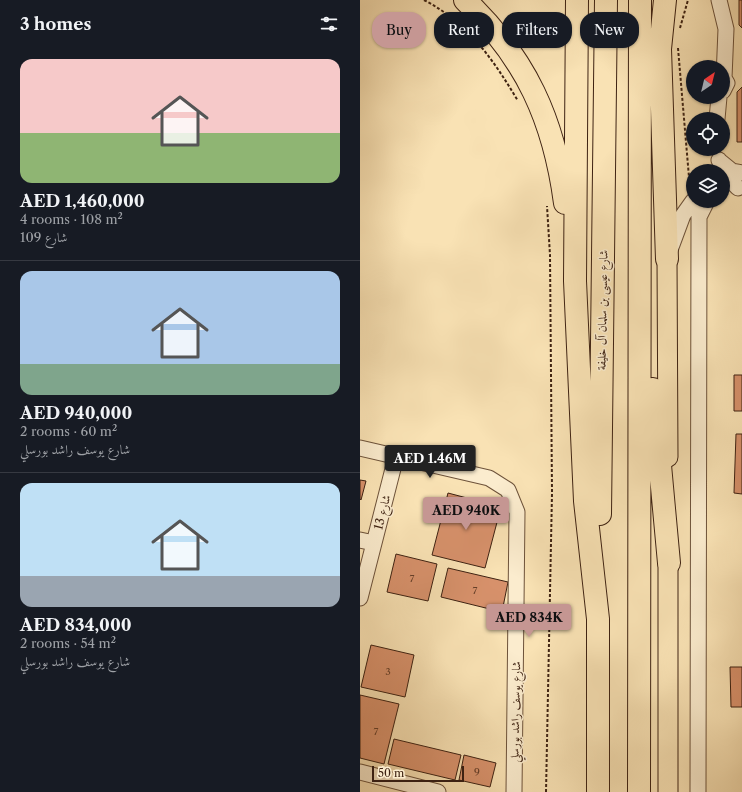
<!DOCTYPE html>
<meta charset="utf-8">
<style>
:root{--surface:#171b24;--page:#20242c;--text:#f1f3f6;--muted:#9ea1a6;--line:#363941;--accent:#c59692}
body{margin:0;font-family:"Libre Caslon Text",Amiri,serif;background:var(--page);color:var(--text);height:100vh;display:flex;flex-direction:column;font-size:15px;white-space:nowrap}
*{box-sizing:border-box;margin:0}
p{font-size:13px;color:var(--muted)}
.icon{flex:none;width:22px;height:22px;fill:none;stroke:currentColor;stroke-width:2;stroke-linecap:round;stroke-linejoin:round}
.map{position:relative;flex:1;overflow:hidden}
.details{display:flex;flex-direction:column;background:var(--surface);width:360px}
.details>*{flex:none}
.hud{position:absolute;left:12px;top:12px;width:310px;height:36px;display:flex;gap:8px}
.needle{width:26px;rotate:35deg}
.fabs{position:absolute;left:326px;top:60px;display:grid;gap:8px}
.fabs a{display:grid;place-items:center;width:44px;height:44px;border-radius:50%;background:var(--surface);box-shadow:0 1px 3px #0004;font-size:20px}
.scale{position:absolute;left:12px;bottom:10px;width:92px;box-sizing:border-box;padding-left:4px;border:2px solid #3e2212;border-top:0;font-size:11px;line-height:14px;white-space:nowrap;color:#3e2212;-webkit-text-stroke:3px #fbecce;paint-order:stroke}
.price{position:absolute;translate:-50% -34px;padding:0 9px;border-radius:4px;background:var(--accent);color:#111;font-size:13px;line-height:26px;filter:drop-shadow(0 1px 2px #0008)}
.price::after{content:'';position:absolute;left:50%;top:24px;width:12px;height:9px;margin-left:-6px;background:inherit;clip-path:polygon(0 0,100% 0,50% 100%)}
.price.on{background:#222;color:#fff}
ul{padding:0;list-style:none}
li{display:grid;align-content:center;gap:8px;height:212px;padding:0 20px}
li+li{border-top:1px solid var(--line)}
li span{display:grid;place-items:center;height:124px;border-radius:12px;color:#555}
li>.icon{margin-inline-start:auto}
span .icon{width:72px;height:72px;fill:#fffc;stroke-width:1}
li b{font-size:17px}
h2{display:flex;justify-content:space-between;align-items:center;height:48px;padding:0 20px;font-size:17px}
.pill{padding:0 14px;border-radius:16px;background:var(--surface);box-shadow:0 1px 3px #0004;font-size:14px;line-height:36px}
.pill.on{background:var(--accent);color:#111}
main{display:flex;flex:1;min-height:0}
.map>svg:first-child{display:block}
.building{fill:#d7916b;stroke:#3e2212}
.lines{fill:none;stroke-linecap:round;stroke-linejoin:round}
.minor-casing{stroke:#6d523a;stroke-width:17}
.major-casing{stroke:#3e2212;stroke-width:21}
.highway-casing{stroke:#3e2212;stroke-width:24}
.path{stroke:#3e2212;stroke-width:2;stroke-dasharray:3 2;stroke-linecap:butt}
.minor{stroke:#fbecce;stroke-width:15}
.major{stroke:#f9e2b4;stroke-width:19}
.highway{stroke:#f9e2b4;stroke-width:22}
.labels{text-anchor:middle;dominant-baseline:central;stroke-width:3;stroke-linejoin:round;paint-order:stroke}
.number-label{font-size:10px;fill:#643e28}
.street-label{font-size:12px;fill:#3e2212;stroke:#fbecce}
</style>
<main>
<section class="details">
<h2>3 homes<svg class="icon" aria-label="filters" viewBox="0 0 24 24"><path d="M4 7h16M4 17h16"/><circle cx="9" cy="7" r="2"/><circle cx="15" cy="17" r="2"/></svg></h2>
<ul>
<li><span style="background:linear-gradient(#f6c9c9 60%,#8fb573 0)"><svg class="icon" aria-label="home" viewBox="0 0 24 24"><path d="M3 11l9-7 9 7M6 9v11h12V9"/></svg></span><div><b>AED 1,460,000</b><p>4 rooms · 108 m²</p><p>شارع 109</p></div></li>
<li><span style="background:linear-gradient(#a9c7e8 75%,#7fa58c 0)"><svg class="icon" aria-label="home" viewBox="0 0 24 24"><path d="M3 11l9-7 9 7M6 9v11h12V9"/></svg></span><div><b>AED 940,000</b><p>2 rooms · 60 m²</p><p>شارع يوسف راشد بورسلي</p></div></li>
<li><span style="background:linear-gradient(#bfe0f5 75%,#9aa5b1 0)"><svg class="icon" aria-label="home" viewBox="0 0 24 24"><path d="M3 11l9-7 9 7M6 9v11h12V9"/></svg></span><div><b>AED 834,000</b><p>2 rooms · 54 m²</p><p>شارع يوسف راشد بورسلي</p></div></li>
</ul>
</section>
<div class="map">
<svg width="382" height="792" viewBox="0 0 382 792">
<rect width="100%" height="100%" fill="#f9e2b4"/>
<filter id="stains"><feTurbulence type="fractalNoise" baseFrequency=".005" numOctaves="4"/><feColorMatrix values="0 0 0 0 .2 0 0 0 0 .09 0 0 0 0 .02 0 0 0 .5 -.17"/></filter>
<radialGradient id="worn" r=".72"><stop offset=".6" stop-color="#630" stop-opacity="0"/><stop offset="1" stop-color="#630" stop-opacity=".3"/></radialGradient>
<path class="building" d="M379,0H382V28L379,25Z
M382,87V142H377V92Z
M374,375H382V411H374Z
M376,434H382V494L374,493Z
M0,480L6,481L1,500L0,499Z
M88,493L141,507L125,568L72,555Z
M36,554L77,564L68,601L27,592Z
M88,568L148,582L142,612L81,597Z
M11,645L54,655L45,697L1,687Z
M370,667H382V707H371Z
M0,695L39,704L24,764L0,758Z
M34,739L101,755L95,780L28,764Z
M104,755L136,763L130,787L99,780Z"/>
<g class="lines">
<defs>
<path id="minor" d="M359,0L366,29L364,78L367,83L363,91
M357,119L359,97
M359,160L366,176L378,188
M361,162L372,171L382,173
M310,250L323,215L333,201
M0,448L129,478L148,490L157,512L154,792
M0,540L14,543
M0,598L36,457
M0,772L78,792
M338,792L339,217L347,201"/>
<path id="major" d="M307,259L308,457
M308,792V547"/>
<path id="highway" d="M105,0C166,58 194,120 205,203
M217,0L215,281L225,501L238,619V792
M305,0L300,49L307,259
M293,389L309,563
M240,514L246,0
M279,792L280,0"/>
</defs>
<use href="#minor" class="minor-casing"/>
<use href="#major" class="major-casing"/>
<use href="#highway" class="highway-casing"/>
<path class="path" d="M64,0C108,23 133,59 158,101
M320,28L328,0
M318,48L330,189
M186,792L192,493L190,255L187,206"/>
<use href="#minor" class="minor"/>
<use href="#major" class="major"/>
<use href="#highway" class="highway"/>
</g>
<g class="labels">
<g class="number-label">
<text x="52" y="578">7</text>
<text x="115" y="590">7</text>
<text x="28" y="671">3</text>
<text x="16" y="731">7</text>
<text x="117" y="771">9</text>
</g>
<g class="street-label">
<text transform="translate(242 310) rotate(-89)">شارع عيسى بن سلمان آل خليفة</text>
<text transform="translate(22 512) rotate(-76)">شارع 13</text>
<text transform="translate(155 712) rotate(-89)">شارع يوسف راشد بورسلي</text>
</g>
</g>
<rect width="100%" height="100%" filter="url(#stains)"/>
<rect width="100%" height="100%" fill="url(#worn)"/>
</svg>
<div class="fabs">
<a><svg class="needle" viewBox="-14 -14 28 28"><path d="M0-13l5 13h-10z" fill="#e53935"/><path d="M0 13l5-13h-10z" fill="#9ea1a6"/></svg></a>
<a><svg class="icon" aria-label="locate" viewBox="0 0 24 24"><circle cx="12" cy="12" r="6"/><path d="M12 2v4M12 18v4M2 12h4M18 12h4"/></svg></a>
<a><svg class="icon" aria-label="layers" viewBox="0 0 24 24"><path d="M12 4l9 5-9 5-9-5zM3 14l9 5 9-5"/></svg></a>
</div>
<div class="scale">50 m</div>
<b class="price on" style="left:70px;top:479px">AED 1.46M</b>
<b class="price" style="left:106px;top:531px">AED 940K</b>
<b class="price" style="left:169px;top:638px">AED 834K</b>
<div class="hud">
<a class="pill on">Buy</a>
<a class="pill">Rent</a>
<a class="pill">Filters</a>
<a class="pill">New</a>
</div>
</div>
</main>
